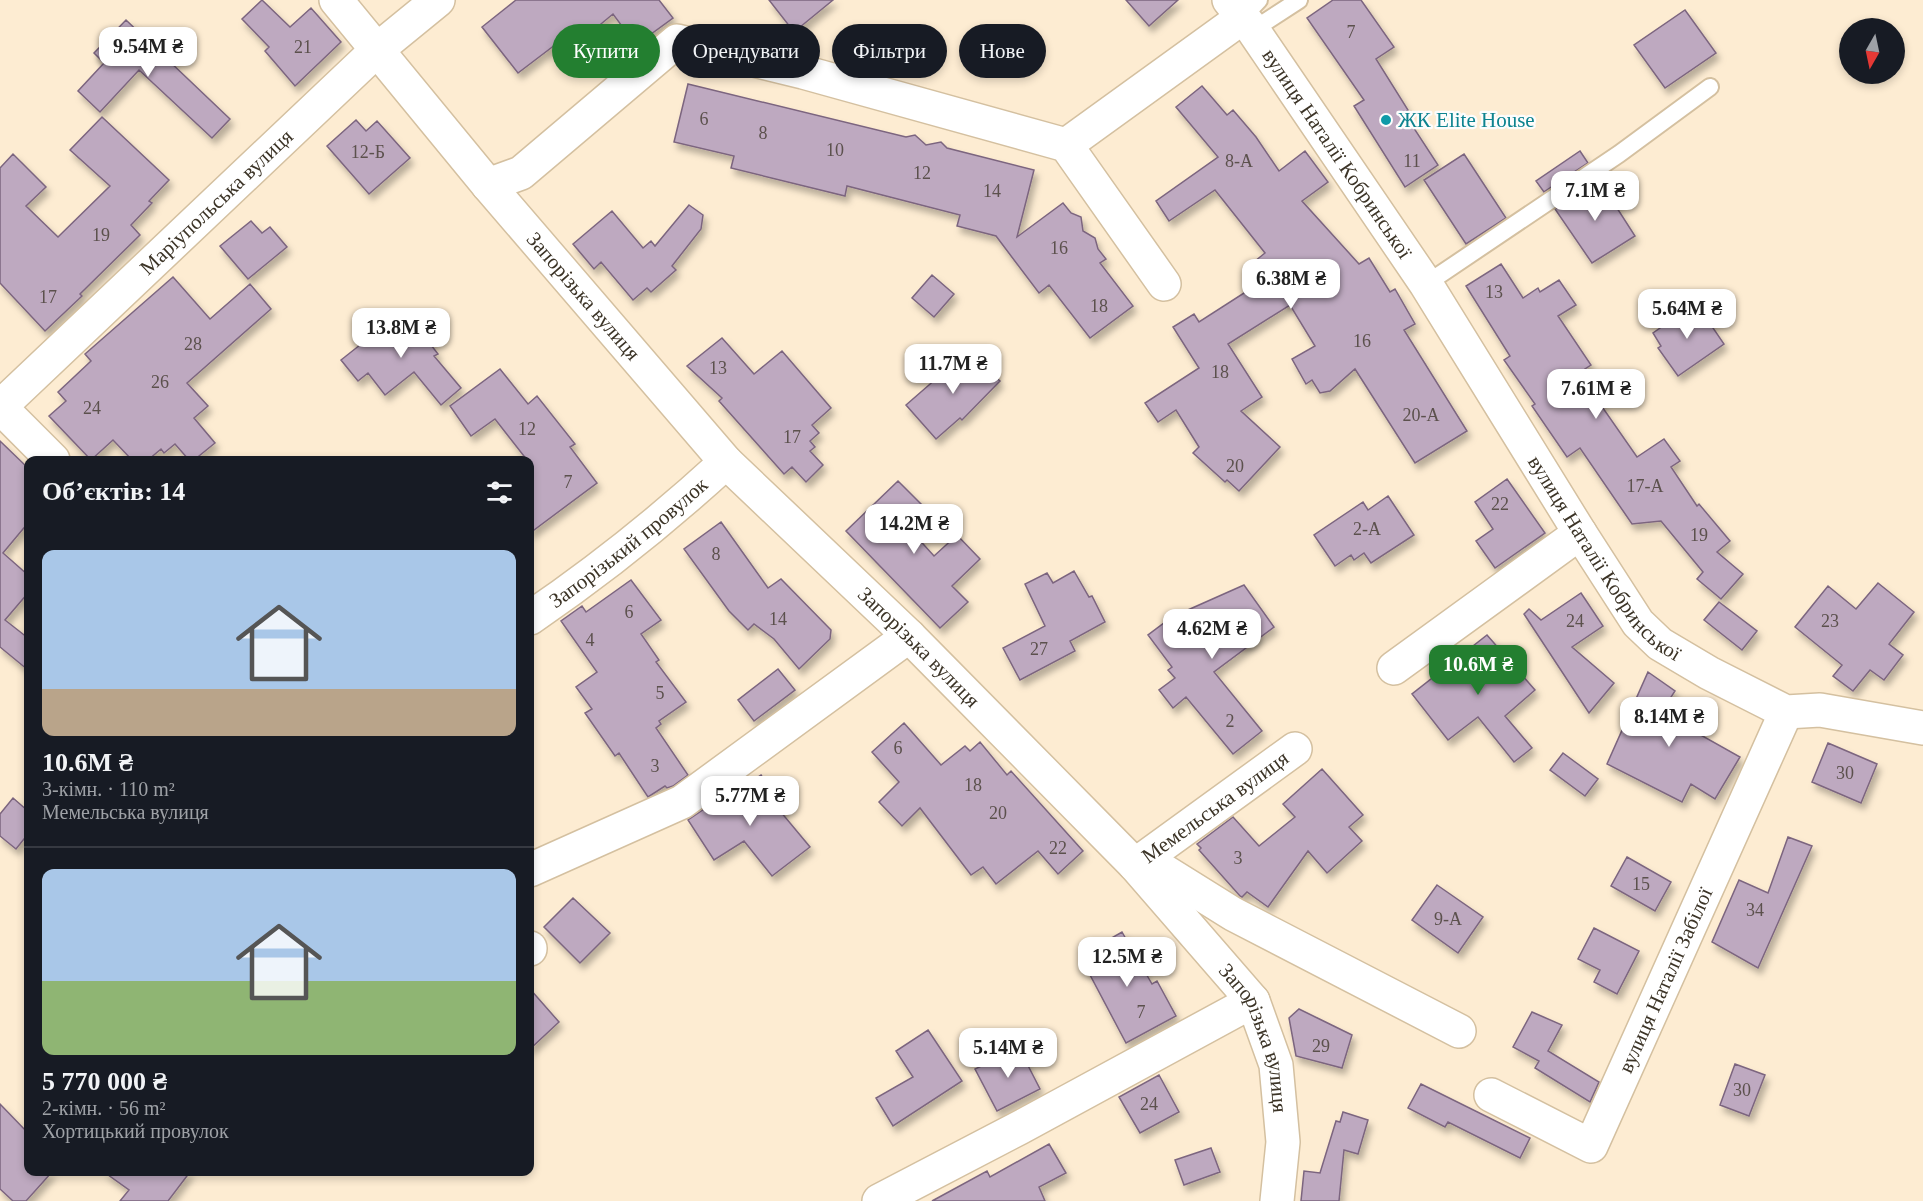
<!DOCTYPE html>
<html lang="uk">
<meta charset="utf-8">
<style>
:root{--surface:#171b24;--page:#20242c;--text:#f1f3f6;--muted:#9ea1a6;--line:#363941;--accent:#237f30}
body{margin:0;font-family:Georgia,serif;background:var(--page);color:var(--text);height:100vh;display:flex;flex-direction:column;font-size:22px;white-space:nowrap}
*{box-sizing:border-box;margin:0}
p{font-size:20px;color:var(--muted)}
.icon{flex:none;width:33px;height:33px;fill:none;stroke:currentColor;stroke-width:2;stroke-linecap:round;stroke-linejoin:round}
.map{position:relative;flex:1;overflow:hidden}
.details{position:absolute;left:24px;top:456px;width:510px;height:720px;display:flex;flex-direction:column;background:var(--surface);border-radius:12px;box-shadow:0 3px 9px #0003}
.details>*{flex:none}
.top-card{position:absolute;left:552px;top:24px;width:570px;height:54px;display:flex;gap:12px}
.needle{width:39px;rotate:189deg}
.tools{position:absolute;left:1839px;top:18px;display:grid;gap:12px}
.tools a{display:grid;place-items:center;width:66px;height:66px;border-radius:50%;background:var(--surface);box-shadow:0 3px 9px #0003;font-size:30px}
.price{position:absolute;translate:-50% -51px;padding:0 14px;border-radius:12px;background:#fff;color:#222;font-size:20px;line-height:39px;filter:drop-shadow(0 2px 3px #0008)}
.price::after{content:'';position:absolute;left:50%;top:36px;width:18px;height:14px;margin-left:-9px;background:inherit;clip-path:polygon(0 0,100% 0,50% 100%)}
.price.current{background:var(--accent);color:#fff}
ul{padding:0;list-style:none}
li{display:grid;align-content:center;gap:12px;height:318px;padding:0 18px}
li+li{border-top:2px solid var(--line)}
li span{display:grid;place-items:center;height:186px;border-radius:12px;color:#555}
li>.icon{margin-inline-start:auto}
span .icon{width:108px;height:108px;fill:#fffc;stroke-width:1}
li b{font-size:26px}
h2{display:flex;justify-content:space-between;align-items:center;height:72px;padding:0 18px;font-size:26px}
.tag{padding:0 21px;border-radius:27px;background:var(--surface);box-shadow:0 3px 9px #0003;font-size:21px;line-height:54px}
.tag.current{background:var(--accent);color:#fff}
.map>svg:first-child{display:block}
.building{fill:#bea9c0;stroke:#7c657f;stroke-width:1.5;filter:url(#shadow)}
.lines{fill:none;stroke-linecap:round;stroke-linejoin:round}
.lane-casing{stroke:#d4c0a0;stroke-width:20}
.street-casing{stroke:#d4c0a0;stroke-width:36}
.lane{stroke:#fff;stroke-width:16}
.street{stroke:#fff;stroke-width:33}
.culture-dot{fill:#0f9aa8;stroke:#fcfcfc;stroke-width:2}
.labels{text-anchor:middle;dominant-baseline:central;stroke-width:4.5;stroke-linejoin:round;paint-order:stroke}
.number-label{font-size:18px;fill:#5c514d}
.culture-label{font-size:21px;fill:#0d838f;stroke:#fcfcfc;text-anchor:start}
.street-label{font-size:21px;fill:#3c3427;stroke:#fcfcfc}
</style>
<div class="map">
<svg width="1923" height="1201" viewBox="0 0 1923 1201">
<defs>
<filter id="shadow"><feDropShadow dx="3.5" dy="6" stdDeviation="3" flood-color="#0004"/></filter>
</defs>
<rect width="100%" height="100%" fill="#fdecd2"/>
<path class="building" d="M262,0L290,27L311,8L341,42L295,86L265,51L269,47L242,19Z
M516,0H659L673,18L636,45L613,14L584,38L576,29L518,73L482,27Z
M769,0H833L794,32Z
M1126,0H1178L1149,26Z
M1333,0H1361L1394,47L1376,59L1408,110L1404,113L1438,165L1405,187L1354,106L1364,100L1307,18Z
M1685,10L1716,53L1665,88L1634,45Z
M126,20L230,119L212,138L139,70L100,112L78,91L104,63L94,53Z
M688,84L906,137L915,135L926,145L941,142L947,148L1034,170L1017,237L1063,203L1071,213L1081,217L1083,231L1095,238L1098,249L1106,259L1100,263L1133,306L1090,338L1049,285L1039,293L996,236L957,226L960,215L847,186L845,196L731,168L734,156L674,142Z
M1202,86L1227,115L1233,110L1256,137L1279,171L1305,151L1328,182L1302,201L1359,264L1369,258L1390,292L1395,289L1415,324L1404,330L1467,431L1415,463L1355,369L1330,391L1320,393L1312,380L1306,384L1292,359L1315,346L1290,305L1228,344L1262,397L1241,411L1280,447L1239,491L1227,480L1225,482L1193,453L1199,447L1176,410L1158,422L1145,403L1199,368L1173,327L1194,314L1199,322L1269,277L1255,261L1265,253L1215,190L1169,221L1156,201L1218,157L1176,107Z
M102,117L169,180L149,201L152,203L131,225L140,235L80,294L82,296L45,331L0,283V168L13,154L46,187L26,206L58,237L110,186L70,150Z
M356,120L366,131L377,121L410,158L369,194L327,146Z
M1580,151L1588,163L1544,192L1536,181Z
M1464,154L1506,218L1466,244L1424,180Z
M1599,180L1635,236L1592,263L1555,209Z
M689,205L703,215L701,229L672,266L676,270L651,292L647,288L633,300L601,262L594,269L573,244L612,211L643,248L651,241L655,246Z
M251,221L262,233L270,227L287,247L248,279L220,246Z
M1501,264L1523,298L1538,288L1540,292L1559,280L1576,305L1558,316L1591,365L1585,369L1595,385L1589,388L1637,457L1664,439L1680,461L1671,467L1697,506L1699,504L1730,541L1717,552L1743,574L1721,599L1697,579L1703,572L1661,521L1632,524L1580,448L1567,457L1532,406L1535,404L1504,360L1510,356L1466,286Z
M932,275L954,294L934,317L912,298Z
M173,277L210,319L250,284L271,309L187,383L208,406L194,418L215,443L194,460H189L175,444L164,453L161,449L148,460H132L113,440L91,460L49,416L66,401L58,392L91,361L85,354Z
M1696,303L1724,344L1678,376L1658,348L1661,346L1653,333Z
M404,310L438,354L434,356L461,388L441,405L414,372L385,395L368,373L358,381L341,360Z
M722,338L754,374L782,351L831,408L812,425L819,433L810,441L815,447L810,451L823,465L806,482L792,467L784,474L719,401L722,398L687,366Z
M968,351L1000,381L962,420L960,418L936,439L906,405Z
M500,369L528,404L537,396L575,444L570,447L597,483L530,533V460H527L495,419L471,436L450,406Z
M0,441L28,468V523L3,553L28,575V593L5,620L28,638V670L0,647Z
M1507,479L1545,533L1495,568L1476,541L1493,529L1475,502Z
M898,481L923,506L905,524L934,556L957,535L980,559L952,586L968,602L940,628L846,531Z
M1388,496L1414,535L1371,563L1364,553L1354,560L1351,555L1335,566L1314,535L1363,502L1368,510Z
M721,522L768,588L781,579L831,630L830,639L799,669L774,639L754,624L748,630L729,611L684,549Z
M1074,571L1089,597L1092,596L1105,622L1070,641L1075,651L1020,680L1003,648L1045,626L1025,584L1047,573L1053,583Z
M631,580L661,620L641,634L659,660L656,662L686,702L659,721L661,724L656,728L688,775L673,786L667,788L665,786L648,797L619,753L615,756L585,713L592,709L576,687L597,672L561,621L582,606L586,612Z
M1878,583L1914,612L1889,644L1903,655L1884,680L1870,670L1853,691L1833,676L1842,665L1795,627L1828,586L1856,609Z
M1244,585L1274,627L1214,672L1262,731L1233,754L1186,697L1173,708L1159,690L1175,678L1168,670L1172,667L1148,635L1172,617Z
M1581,593L1603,626L1572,647L1614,683L1589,713L1524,614L1529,609L1541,620Z
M1719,602L1757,631L1742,650L1704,620Z
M1487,635L1535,690L1505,716L1532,748L1514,762L1478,717L1448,740L1412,694Z
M778,669L795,690L754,721L738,700Z
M1648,672L1675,691L1662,711L1692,726L1690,729L1740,757L1715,799L1691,784L1682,802L1607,764Z
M904,723L941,765L965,746L970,751L980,742L1007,775L1011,771L1083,851L1058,874L1038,851L996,884L983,867L971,875L920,808L902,826L879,802L899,782L872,752Z
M1828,743L1877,764L1861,803L1812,782Z
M1563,753L1598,779L1585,796L1550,770Z
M1322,769L1363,815L1349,827L1362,841L1327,873L1308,851L1268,907L1247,892L1242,897L1240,896L1199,850L1201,848L1197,844L1233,817L1259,846L1295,817L1283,804Z
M761,775L783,809L780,811L810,847L772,876L744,841L714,860L688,820L722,797L724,800Z
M13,798L28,811V834L16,849L0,836V814Z
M1788,837L1812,846L1758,968L1712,942L1739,880L1768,893Z
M1627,857L1671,882L1655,911L1611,886Z
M1437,885L1483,917L1458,953L1412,920Z
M573,898L610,933L580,963L544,927Z
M1594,928L1639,951L1617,994L1594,982L1600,970L1578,959Z
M1122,932L1152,984L1157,981L1176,1016L1126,1043L1080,956Z
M530,989L559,1022L530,1049Z
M1299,1009L1352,1035L1342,1068L1296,1056L1289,1018Z
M1532,1012L1562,1025L1548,1051L1599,1082L1590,1102L1535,1068L1539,1061L1513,1047Z
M928,1030L962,1081L893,1126L876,1098L913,1077L896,1051Z
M1019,1048L1040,1089L997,1111L975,1069Z
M1735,1064L1765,1075L1749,1116L1720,1105Z
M1159,1075L1179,1112L1140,1133L1119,1097Z
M1421,1084L1530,1138L1520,1158L1448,1122L1445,1127L1408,1108Z
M0,1104L28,1133V1172H52L26,1201H13L0,1189Z
M1343,1112L1368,1120L1358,1154L1344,1150L1339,1201H1301L1304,1171L1320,1173L1336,1121L1340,1122Z
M1049,1144L1066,1173L1039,1187L1045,1201H932L987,1171L990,1177Z
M1211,1148L1220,1172L1184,1185L1175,1160Z
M104,1172H190L168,1201H120L129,1190Z"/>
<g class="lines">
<defs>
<path id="lane" d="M1243,17L1259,0
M1253,30L1299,0
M1426,284L1619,154L1710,87"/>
<g id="street">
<path id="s1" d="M336,0L488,185L726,462L909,636L1135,865L1253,1001L1276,1065L1283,1142L1277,1201"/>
<path id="s2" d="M1229,0L1253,30L1426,284L1580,533L1638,623L1660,644L1709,673L1786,712L1820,710L1923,728"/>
<path d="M1066,145L1243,17"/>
<path d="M488,185L521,173L677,41L803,72L1066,145L1164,284"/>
<path id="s3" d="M0,407L378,49L438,0"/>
<path d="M0,407L53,460"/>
<path id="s4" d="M530,618C599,571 664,519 726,462"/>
<path d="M1394,668L1580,533"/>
<path id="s5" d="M1135,865L1295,749"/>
<path d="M1137,865L1156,866L1233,914L1459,1031"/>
<path d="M530,870L682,802L909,636"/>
<path d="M530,948V949"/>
<path id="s6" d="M1491,1095L1591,1146L1786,712"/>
<path d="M879,1201L1019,1128L1253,1001"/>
</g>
</defs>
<use href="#lane" class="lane-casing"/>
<use href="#street" class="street-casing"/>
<use href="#lane" class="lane"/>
<use href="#street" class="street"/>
</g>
<circle class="culture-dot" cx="1386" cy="120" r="6"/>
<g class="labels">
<g class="number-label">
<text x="1351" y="32">7</text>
<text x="303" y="47">21</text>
<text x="704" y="119">6</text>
<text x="763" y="133">8</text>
<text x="835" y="150">10</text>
<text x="368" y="152">12-Б</text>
<text x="1239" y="161">8-А</text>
<text x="1412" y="161">11</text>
<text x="922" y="173">12</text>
<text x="992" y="191">14</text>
<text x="101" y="235">19</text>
<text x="1059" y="248">16</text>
<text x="1494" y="292">13</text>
<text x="48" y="297">17</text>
<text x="1099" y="306">18</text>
<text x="1362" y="341">16</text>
<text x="193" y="344">28</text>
<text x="718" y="368">13</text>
<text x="1220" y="372">18</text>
<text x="160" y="382">26</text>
<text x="92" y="408">24</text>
<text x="1421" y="415">20-А</text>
<text x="527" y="429">12</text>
<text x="792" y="437">17</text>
<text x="1235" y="466">20</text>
<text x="568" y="482">7</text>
<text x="1645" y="486">17-А</text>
<text x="1500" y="504">22</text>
<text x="1367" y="529">2-А</text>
<text x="1699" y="535">19</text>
<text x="716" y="554">8</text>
<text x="629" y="612">6</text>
<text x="778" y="619">14</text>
<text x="1575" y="621">24</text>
<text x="1830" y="621">23</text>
<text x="590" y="640">4</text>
<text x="1039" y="649">27</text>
<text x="660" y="693">5</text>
<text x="1230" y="721">2</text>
<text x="898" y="748">6</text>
<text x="655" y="766">3</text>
<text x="1845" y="773">30</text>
<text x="973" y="785">18</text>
<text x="998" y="813">20</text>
<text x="1058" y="848">22</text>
<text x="1238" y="858">3</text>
<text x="1641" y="884">15</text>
<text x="1755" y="910">34</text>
<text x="1448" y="919">9-А</text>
<text x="1141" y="1012">7</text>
<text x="1321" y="1046">29</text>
<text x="1742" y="1090">30</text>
<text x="1149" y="1104">24</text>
</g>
<g class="culture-label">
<text x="1398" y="120">ЖК Elite House</text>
</g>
<g class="street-label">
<text stroke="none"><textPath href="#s2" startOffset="188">вулиця Наталії Кобринської</textPath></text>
<text stroke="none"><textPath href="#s3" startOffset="298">Маріупольська вулиця</textPath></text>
<text stroke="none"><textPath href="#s1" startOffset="386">Запорізька вулиця</textPath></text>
<text stroke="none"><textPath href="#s4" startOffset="124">Запорізький провулок</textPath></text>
<text stroke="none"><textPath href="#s2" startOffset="674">вулиця Наталії Кобринської</textPath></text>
<text stroke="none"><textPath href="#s1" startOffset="872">Запорізька вулиця</textPath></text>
<text stroke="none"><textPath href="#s5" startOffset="99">Мемельська вулиця</textPath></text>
<text stroke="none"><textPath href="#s6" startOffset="294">вулиця Наталії Забілої</textPath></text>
<text stroke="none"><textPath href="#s1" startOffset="1394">Запорізька вулиця</textPath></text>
</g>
</g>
</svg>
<div class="tools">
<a><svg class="needle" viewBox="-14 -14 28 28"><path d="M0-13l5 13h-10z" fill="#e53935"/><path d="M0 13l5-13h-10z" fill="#9ea1a6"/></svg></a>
</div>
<b class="price" style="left:148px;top:78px">9.54M ₴</b>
<b class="price" style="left:1595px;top:222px">7.1M ₴</b>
<b class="price" style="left:1291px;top:310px">6.38M ₴</b>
<b class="price" style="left:1687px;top:340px">5.64M ₴</b>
<b class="price" style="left:401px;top:359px">13.8M ₴</b>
<b class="price" style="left:953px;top:395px">11.7M ₴</b>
<b class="price" style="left:1596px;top:420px">7.61M ₴</b>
<b class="price" style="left:914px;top:555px">14.2M ₴</b>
<b class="price" style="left:1212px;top:660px">4.62M ₴</b>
<b class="price current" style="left:1478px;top:696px">10.6M ₴</b>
<b class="price" style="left:1669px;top:748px">8.14M ₴</b>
<b class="price" style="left:750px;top:827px">5.77M ₴</b>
<b class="price" style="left:1127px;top:988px">12.5M ₴</b>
<b class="price" style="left:1008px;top:1079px">5.14M ₴</b>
<div class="top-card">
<a class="tag current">Купити</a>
<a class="tag">Орендувати</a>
<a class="tag">Фільтри</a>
<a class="tag">Нове</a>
</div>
<section class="details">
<h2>Об’єктів: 14<svg class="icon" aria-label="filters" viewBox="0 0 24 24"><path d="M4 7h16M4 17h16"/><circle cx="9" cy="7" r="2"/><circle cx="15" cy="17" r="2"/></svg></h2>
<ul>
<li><span style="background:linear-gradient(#a9c7e8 75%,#b9a48a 0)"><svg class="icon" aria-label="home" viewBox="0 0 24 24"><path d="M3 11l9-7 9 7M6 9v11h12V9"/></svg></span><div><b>10.6M ₴</b><p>3-кімн. · 110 m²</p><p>Мемельська вулиця</p></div></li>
<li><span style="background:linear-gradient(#a9c7e8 60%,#8fb573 0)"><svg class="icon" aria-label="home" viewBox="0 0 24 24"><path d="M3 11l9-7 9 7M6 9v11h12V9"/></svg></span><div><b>5 770 000 ₴</b><p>2-кімн. · 56 m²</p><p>Хортицький провулок</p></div></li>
</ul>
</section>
</div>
